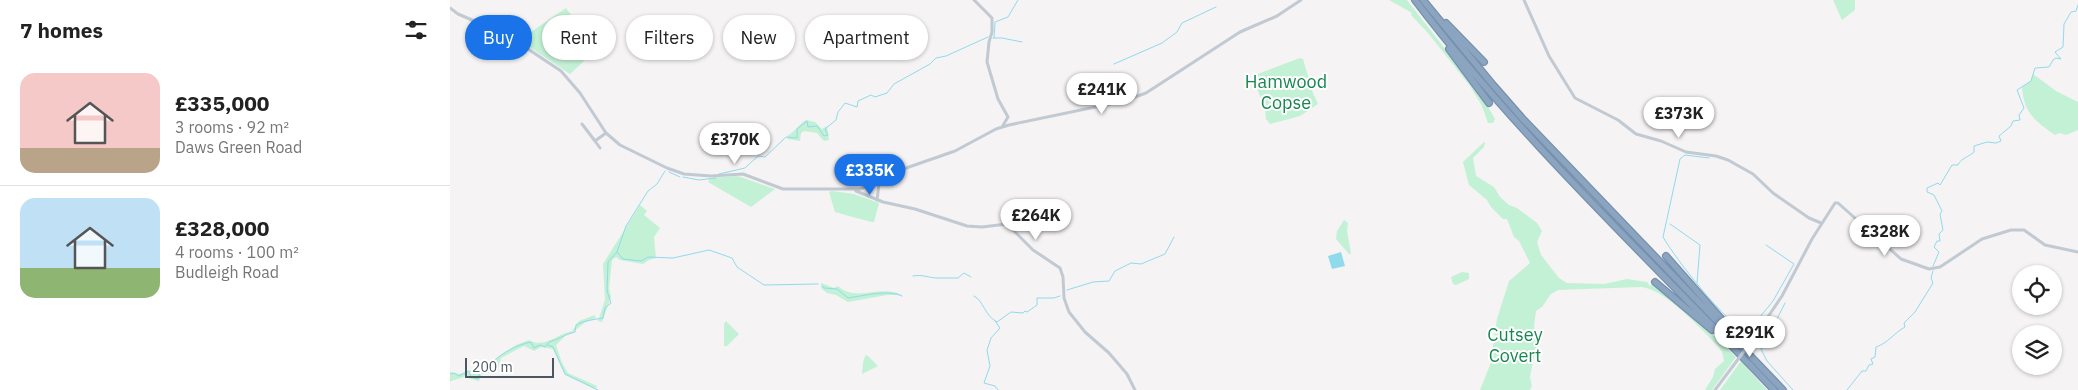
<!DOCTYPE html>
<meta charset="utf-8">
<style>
:root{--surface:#fff;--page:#f2f2f2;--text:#222;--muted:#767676;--line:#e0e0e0;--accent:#1a73e8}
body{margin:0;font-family:"IBM Plex Sans",sans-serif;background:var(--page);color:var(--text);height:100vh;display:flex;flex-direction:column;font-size:19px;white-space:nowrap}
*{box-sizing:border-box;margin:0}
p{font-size:16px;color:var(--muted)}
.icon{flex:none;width:28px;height:28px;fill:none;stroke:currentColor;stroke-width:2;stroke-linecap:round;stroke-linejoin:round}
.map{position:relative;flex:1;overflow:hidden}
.drawer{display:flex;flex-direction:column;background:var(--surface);width:450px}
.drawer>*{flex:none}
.hud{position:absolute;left:15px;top:15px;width:475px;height:45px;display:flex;gap:10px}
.controls{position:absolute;left:1562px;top:265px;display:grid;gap:10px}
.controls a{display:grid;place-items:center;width:50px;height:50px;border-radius:50%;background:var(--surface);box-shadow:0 1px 4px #0004;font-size:25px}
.scale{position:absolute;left:15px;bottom:12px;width:89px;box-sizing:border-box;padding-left:5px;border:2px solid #4a5661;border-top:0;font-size:14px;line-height:18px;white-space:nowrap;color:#4a5661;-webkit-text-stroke:4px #fff;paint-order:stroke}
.price{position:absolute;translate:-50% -42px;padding:0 11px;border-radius:18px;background:#fff;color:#222;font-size:16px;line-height:32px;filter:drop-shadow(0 1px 2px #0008)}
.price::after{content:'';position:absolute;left:50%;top:30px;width:15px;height:11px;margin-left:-8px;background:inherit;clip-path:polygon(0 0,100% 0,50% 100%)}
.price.current{background:var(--accent);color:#fff}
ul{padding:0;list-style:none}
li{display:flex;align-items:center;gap:15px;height:125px;padding:0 20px}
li+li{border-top:1px solid var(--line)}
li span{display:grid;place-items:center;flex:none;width:140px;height:100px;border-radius:15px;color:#555}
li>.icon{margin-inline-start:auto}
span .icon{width:60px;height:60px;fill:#fffc;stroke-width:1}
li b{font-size:21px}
h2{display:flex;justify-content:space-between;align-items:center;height:60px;padding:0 20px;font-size:21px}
.chip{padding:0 18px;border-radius:22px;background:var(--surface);box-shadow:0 1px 4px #0004;font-size:18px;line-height:45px}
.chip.current{background:var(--accent);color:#fff}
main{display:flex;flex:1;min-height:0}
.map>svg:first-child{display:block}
.green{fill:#c3f1d5}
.water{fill:#90daee}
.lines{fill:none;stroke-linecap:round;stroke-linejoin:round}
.stream{stroke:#90daee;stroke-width:1}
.highway-casing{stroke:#7690ad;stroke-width:8}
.street{stroke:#c1cad2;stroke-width:3}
.highway{stroke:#8ba5c1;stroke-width:5.5}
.street-bridge{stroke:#c1cad2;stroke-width:3}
.labels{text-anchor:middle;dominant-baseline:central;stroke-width:4;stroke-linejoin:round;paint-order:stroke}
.park-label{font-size:18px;fill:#17864f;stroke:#fff}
</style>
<main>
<section class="drawer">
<h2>7 homes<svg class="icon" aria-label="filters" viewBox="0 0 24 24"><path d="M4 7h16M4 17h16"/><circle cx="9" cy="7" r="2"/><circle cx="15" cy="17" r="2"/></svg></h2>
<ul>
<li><span style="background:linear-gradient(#f6c9c9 75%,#b9a48a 0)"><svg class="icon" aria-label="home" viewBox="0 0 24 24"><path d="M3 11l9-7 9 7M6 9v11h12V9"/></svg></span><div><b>£335,000</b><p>3 rooms · 92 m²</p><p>Daws Green Road</p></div></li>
<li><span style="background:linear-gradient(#bfe0f5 70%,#8fb573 0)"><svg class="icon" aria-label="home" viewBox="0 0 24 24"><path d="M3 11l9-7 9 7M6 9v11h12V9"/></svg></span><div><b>£328,000</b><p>4 rooms · 100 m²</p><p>Budleigh Road</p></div></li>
</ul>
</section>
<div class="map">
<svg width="1628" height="390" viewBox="0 0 1628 390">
<rect width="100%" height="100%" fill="#f5f3f3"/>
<path class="green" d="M939,0H957L1031,95L1045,119L1043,123H1038L1032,106L1020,86L978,33L961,15L962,13Z
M1383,0H1405V10L1392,20Z
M116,8L129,26L149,47L120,74L69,40Z
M850,58L853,59L863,93L868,104L850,116L820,124L816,119L815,108L803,79L805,75Z
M1583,74L1606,91L1628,102V130L1616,135L1610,133L1605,135C1584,120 1574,113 1572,87L1581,81Z
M356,120L365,122L372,129L377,126L379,140L374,141L367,133L354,131L351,133L350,141L337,139L338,135C344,133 349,124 356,120Z
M1034,142L1035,143L1034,147L1023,158L1026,176L1044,187L1050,197L1059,205L1067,208L1087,223L1092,231L1087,242L1091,255L1109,278L1117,283L1154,284L1177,279L1197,282L1200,286L1203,283L1247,319L1286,357L1262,390H1255L1263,377L1265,369L1274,361L1272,352L1268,346C1252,330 1214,288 1191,287L1108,290L1101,294L1092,307L1086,311L1084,326L1087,342L1080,377L1082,386L1080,390H1030L1040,365L1047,319L1059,281L1080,263L1069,241L1064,237L1057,219H1053L1041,207L1037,200L1019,185L1013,162Z
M288,176L325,189L301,207L258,182L260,178Z
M382,191L404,194L429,203L424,222C419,222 393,214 385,212L379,192Z
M190,205L197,211L194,215L210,228L204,237L206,258L199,260L193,264L170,260L166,257L162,260L159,288L161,297L152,322L148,321L155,300L153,264Z
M894,220L898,223L897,231L901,254H899L886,239L887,231Z
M1012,272L1019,273V279L1006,285L1003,284L1001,277Z
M371,283L384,288L388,286C407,303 430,284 452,295H437L398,302L386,295L377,293L371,288Z
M142,316L144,315L146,318L134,323L122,333L116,335L106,345L112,363L118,373L147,386L145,389L115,375L103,349L91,347L84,351L74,346L51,358L48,371L32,374L29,381L21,379L15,376C10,380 5,378 0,382V372L9,374L21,370L28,372L31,368L44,367L42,362L45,359L66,345L79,340C94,349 107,334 122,331L129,321Z
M276,321L289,334L277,346H274V324Z
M416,355L418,356L428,366L412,374C413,368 412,361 416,355Z
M1291,361L1317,390H1270Z"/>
<path class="water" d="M891,252L895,266L882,269L878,256Z"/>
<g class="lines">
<path class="stream" d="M543,38H552L572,42
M544,38L545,22L558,17L568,0
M664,64L712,43L727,32L732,23L766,7
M1259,158L1235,155L1230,159L1213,237C1227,261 1275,322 1299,335
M219,172L230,177
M269,174L295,168L308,156L315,157L336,137L347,138V129L357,121L358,127L367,126L374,136L378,135L375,129L386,120L388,112L395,103L407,107L408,101L421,95L425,97L437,93L444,84L480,64L486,58L496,56L538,37
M233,177L249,180L266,178
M1220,224L1250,245L1247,283
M167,252L176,226L198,191L207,184L215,171
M1483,266L1489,252L1484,247L1487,241H1490L1489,234L1493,230L1490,214L1492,211L1484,195L1477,192V188L1488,183L1490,185L1502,165H1508C1511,158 1519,157 1524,152V146L1537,142L1546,143L1551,141L1549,136L1561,126L1563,121L1570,120L1569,115L1574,108L1567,90L1581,81L1585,68L1599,67L1603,60L1606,58L1611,59L1605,52L1613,47L1614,24L1621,12L1626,11L1628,5
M463,276C472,274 479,278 488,278C495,278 501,278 508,278L514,273L521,277
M373,286L374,288L387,289L398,298C412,296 440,289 452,296
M617,290L643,282L659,281L665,271L681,263L691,264L715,254L724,237
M524,296C534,301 534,315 547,322L561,312L573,313L575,311L577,312L587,305V298H604L610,296
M545,321L550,328L541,338L537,350L540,366L534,383L545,386L548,390
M1297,333L1323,301L1344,264L1316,245
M98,345L103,347L115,374L148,390
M1309,345L1317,361L1343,390
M1312,349L1335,303
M0,374L4,373L9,376L19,371L21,377L28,379L31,369L47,368L43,362C53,352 67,345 81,342L84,348L90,345L95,347L99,342C108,340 115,334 125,332L126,325C136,320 142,320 153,318L155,308L161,303L157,291L158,262L167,252L173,259L191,261L198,257L223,258L259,250L282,258L287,267L314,285L368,284
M1397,390L1412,371H1416L1419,365L1423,364L1421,359L1425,357L1426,347C1438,343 1444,333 1455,327L1454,323L1465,312L1483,283L1481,278L1483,271"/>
<defs>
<path id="highway" d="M965,0C1072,141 1203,262 1324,390
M973,0L1044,86L1072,118L1333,390
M996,23L1034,62
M999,49L1039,103
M1216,256L1274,322
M1205,282L1262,330"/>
</defs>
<use href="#highway" class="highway-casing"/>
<path class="street" d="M524,0L542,18V32L539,42L537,62L548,99L558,117L552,127
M1074,0L1099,56L1125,98L1168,120L1186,134L1211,141L1236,152L1266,156L1278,160L1303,174L1323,193L1359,218L1371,223
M0,8L8,14L57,35L111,71L130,93L156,133L170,145L217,168L234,174L261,176L293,174L333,189H410L428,182L436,175L505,151L546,129L559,125L674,101L696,93L790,32L827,16L851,0
M132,124L145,141L156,133
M145,141L150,148
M406,191L433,202L465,209L517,226L532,227L557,224L583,250L610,268L613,277L614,298L619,312L635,332L659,353L677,374L685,390
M427,200L429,184L428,182
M1303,339L1332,296L1362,239L1385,203H1388L1451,259L1479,269L1490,267L1532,239L1561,230H1574L1595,245L1628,252
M1265,390L1283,366"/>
<use href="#highway" class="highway"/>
<path class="street-bridge" d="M1283,366L1303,339"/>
</g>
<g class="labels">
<g class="park-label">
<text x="836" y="81">Hamwood<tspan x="836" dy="21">Copse</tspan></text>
<text x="1065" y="334">Cutsey<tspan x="1065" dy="21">Covert</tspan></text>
</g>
</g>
</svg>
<div class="controls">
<a><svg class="icon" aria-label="locate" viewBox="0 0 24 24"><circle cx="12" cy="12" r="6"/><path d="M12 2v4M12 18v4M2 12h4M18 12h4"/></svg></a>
<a><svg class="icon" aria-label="layers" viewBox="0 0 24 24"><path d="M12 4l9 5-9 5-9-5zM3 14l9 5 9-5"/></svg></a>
</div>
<div class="scale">200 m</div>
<b class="price" style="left:652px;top:115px">£241K</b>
<b class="price" style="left:1229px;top:139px">£373K</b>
<b class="price" style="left:285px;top:165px">£370K</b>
<b class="price current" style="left:420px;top:196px">£335K</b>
<b class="price" style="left:586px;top:241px">£264K</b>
<b class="price" style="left:1435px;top:257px">£328K</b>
<b class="price" style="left:1300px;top:358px">£291K</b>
<div class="hud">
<a class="chip current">Buy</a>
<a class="chip">Rent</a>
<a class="chip">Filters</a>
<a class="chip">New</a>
<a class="chip">Apartment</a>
</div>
</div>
</main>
